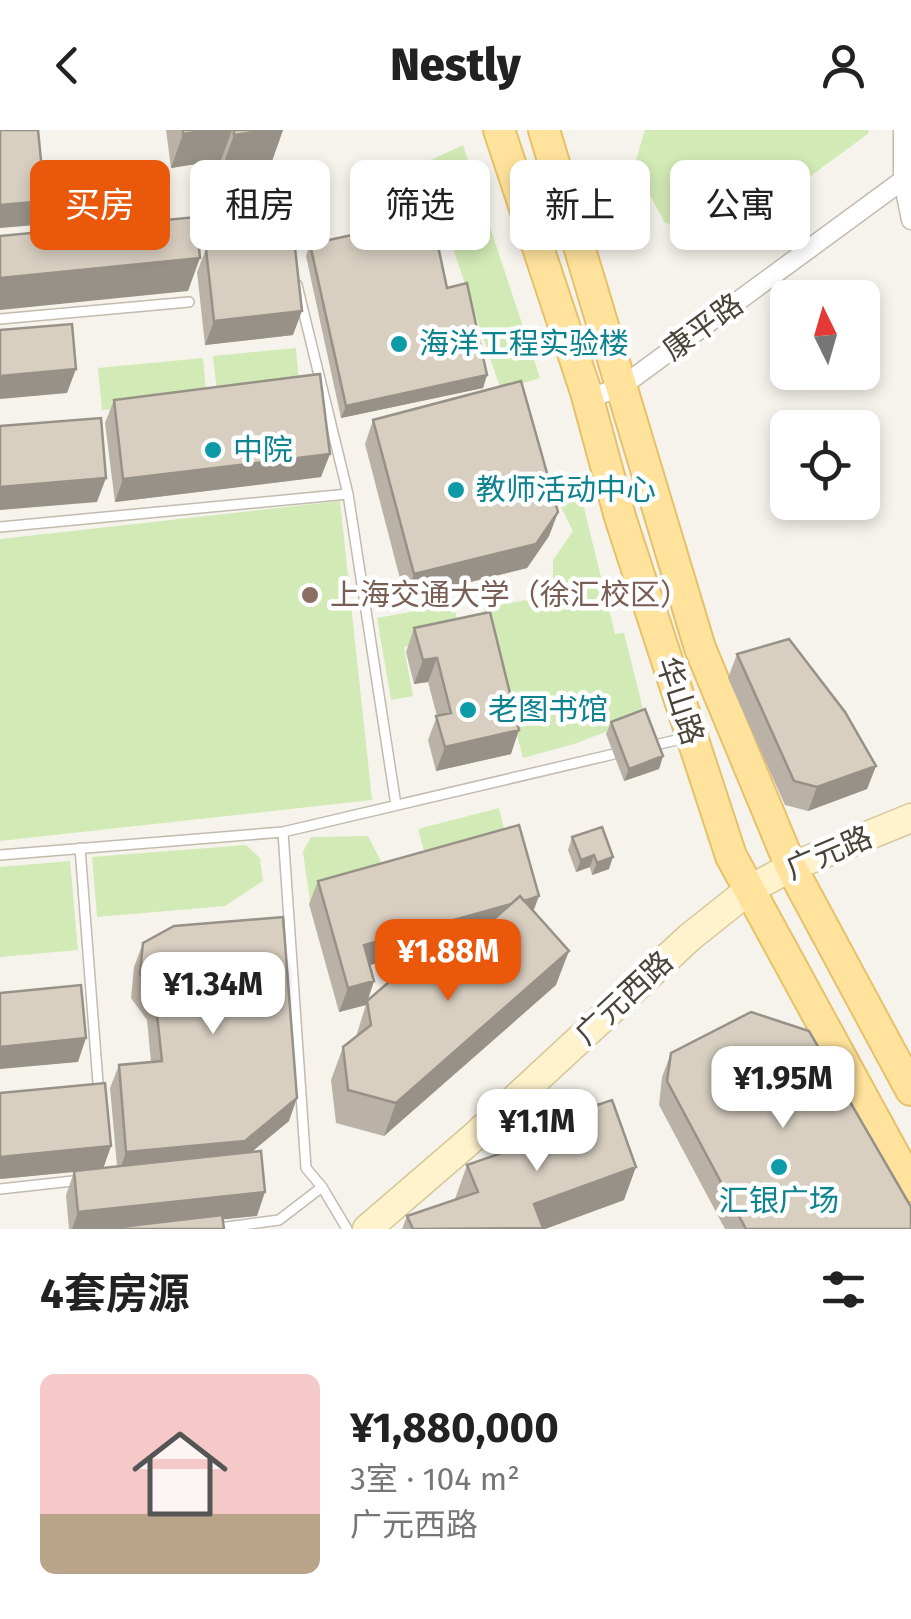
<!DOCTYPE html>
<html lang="zh">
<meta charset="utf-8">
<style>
:root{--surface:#fff;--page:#f2f2f2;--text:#222;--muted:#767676;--line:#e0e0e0;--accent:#ea580c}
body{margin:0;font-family:"Fira Sans","Noto Sans SC",sans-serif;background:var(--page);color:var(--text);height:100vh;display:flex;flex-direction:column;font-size:38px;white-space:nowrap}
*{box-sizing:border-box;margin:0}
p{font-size:32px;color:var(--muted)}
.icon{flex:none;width:55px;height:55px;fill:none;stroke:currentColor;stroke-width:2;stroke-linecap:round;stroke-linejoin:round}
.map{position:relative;height:1099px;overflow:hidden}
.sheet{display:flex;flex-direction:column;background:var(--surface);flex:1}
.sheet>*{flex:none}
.guide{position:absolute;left:30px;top:30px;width:852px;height:90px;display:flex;gap:20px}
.needle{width:65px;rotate:355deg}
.buttons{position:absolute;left:770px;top:150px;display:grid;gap:20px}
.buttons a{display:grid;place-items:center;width:110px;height:110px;border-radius:15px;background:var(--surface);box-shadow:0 5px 15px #0003;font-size:50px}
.price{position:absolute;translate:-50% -85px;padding:0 22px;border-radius:20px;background:#fff;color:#222;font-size:32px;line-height:65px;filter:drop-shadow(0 2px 5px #0008)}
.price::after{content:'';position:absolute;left:50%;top:60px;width:30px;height:22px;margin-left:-15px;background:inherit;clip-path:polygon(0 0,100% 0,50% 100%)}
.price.on{background:var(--accent);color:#fff}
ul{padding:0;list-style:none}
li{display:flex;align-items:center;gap:30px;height:250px;padding:0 40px}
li+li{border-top:2px solid var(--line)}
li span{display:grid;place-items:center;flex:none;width:280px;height:200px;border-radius:15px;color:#555}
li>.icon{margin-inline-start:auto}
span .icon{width:120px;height:120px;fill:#fffc;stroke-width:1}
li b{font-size:42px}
h2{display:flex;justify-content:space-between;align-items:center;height:120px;padding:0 40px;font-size:42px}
.chip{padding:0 35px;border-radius:15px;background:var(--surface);box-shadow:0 5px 15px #0003;font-size:35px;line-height:90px}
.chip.on{background:var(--accent);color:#fff}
header{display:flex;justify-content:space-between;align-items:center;height:130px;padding:0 40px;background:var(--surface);font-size:45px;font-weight:800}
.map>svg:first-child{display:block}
.green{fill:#d2eab5}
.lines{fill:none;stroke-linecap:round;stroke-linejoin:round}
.lane-casing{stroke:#c2bbae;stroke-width:12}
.street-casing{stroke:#c2bbae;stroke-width:21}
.secondary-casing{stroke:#d6c79b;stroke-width:31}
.primary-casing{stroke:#e6c16a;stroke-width:34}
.lane{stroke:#fff;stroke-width:9}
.street{stroke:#fff;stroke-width:18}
.secondary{stroke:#fff3cd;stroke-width:28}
.primary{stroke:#ffe39c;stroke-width:30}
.wall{fill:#bab2a6}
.shaded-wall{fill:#979187}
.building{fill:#d8cfc1;stroke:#979187;stroke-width:2.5}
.culture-dot{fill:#0f9aa8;stroke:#fff;stroke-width:4}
.education-dot{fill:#8d6e63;stroke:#fff;stroke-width:4}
.labels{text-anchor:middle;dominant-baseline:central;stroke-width:9;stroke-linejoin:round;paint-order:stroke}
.street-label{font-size:30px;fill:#4b4439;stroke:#fff}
.culture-label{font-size:30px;fill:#0d838f;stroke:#fff;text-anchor:start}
.education-label{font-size:30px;fill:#785e54;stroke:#fff;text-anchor:start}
</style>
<header><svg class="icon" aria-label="back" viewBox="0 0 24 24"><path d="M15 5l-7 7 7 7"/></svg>Nestly<svg class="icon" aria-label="person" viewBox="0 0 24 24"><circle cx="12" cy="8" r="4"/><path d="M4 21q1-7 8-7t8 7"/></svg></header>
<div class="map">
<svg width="911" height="1099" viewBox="0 0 911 1099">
<rect width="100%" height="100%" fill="#f6f3ec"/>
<path class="green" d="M645,0H868L869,3L729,106L665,93L634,36Z
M463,15L540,248L501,260L424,33Z
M296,218L300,264L218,272L213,226Z
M203,228L207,270L102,280L98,238Z
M582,370L615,504L624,503L645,587L574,614L523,628L484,478L553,465V430L573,401L561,377L566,372Z
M340,371L372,670L0,711V409Z
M454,474L460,506L404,517L413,566L391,570L377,488Z
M499,678L506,707L426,728L418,699Z
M368,706L387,743L310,771L303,722L311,707Z
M246,715L260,728L263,751L225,776L97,787L92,727Z
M70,731L78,820L0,827V737Z"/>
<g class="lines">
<defs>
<path id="lane" d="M297,155L348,364
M0,189L189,172
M0,397L348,364L396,675
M651,616L685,608
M80,718L99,966
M0,725L283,702
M0,1059L82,1050
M212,1099L279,1090L322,1057
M347,1099L322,1057L306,1038L283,702L614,624"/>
<path id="street" d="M903,0V50L911,90
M587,269L621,257L911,44"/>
<path id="secondary" d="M367,1099L475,1006L690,807L749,760L791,737L911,688"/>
<path id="primary" d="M499,0L586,262L620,387L731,726L911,1056
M544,0L700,518L791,737L911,960"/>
</defs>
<use href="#lane" class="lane-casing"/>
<use href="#street" class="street-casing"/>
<use href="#secondary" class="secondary-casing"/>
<use href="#primary" class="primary-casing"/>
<use href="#lane" class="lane"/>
<use href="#street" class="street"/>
<use href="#secondary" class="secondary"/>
<use href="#primary" class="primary"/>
</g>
<path class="wall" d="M166,0H283L272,31L222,38L221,30L171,38Z
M310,114L447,158L487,245L483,258L341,288L306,126Z
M206,119L293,205L205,215L197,142Z
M114,270L321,347L115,372L105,293Z
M373,290L558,382L549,406L527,438L405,468L365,314Z
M414,498L511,624L436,641L428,610L437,586L428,552L414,554L406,522Z
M737,524L876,636L867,659L808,681L785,675L728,548Z
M611,592L663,626L659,639L624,651L606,604Z
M602,697L609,739L592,745L590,737L576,742L568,720L572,707Z
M318,751L533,782L556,855L384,1006L336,993L331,950L343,917L356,907L367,871L436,840L475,805L370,835L374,851L366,875L339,882L309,774Z
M143,813L289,991L251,1022L257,1086L223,1089L224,1099H69L66,1065L74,1042L0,1049V963L111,1016L103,1038L117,1036L110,958L119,935L151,932L147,890L131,868L134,837Z
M671,923L911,1099H725L659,975L662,947Z
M552,990L624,1070L545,1099H402L407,1086L455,1069L467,1035L546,1007Z"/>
<path class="shaded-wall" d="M213,0H232L221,30L171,38L183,4Z
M267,0H283L272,31L222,38L234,5Z
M45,71L36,95L0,98V75Z
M200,128L188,161L0,180V148Z
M302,181L293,205L205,215L214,191Z
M76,239L67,263L0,269V246Z
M487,245L483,258L341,288L346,276Z
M330,324L321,347L115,372L123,349Z
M106,348L97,372L0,380V357Z
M558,382L549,406L527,438L405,468L414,444Z
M437,528L428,552L414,554L423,530Z
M519,600L511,624L436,641L445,617Z
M663,626L659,639L624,651L629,639Z
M876,636L867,659L808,681L817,657Z
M594,725L590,737L576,742L581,730Z
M613,727L609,739L592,745L597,733Z
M539,766L530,790L356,839L364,815Z
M569,821L556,855L384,1006L396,973Z
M374,851L366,875L339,882L348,858Z
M86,908L78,932L0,939V917Z
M297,968L289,991L236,1035L118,1045L126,1022Z
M111,1016L103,1039L0,1049V1027Z
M636,1037L624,1070L545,1099H525L534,1074Z
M265,1062L257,1086L130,1099H72L78,1082Z"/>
<path class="building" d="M0,0H38L45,71L0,75Z
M183,0H213L183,4Z
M234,0H267L234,5Z
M196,87L200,128L0,148V106Z
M432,88L447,158L467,153L487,245L346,276L310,114Z
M294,109L302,181L214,191L206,119Z
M72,194L76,239L0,246V200Z
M320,244L330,324L123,349L114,270Z
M521,251L558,382L536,414L414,444L373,290Z
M101,288L106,348L0,357V296Z
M490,482L519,600L445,617L436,586L451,583L437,528L423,530L414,498Z
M789,509L845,582L876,636L817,657L794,651L737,524Z
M645,579L663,626L629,639L611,592Z
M519,695L539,766L524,771L520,766L511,774L364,815L374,851L348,858L318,751Z
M602,697L613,727L597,733L594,725L581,730L572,707Z
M520,766L569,821L396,973L348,960L343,917L371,895L367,871L405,838L436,840Z
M283,787L297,968L245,1011L126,1022L119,935L162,931L155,866L140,844L143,813L174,796Z
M81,855L86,908L0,917V863Z
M751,882L809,901L911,1077V1099H746L667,951L671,923Z
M105,953L111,1016L0,1027V963Z
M612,970L636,1037L534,1074L543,1098L413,1099L407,1086L478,1062L467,1035L556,1004L552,990Z
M261,1021L265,1062L78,1082L74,1041Z
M222,1085L224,1099H103Z"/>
<g class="culture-dot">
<circle cx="399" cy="214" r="10"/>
<circle cx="213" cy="320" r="10"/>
<circle cx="456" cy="360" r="10"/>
<circle cx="468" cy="580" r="10"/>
<circle cx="779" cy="1037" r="10"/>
</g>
<circle class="education-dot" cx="310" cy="465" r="10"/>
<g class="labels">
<g class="street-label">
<text transform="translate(703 197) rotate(-36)">康平路</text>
<text transform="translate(680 571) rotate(72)">华山路</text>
<text transform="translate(829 723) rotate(-23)">广元路</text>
<text transform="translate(624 868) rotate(-43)">广元西路</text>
</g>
<g class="culture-label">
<text x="419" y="214">海洋工程实验楼</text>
<text x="233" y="320">中院</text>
<text x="476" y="360">教师活动中心</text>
<text x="488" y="580">老图书馆</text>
<text x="779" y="1071" text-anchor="middle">汇银广场</text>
</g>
<g class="education-label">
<text x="330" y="465">上海交通大学（徐汇校区）</text>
</g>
</g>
</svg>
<div class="buttons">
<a><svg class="needle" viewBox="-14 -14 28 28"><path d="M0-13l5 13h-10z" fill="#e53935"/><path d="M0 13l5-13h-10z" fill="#767676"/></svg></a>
<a><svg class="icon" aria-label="locate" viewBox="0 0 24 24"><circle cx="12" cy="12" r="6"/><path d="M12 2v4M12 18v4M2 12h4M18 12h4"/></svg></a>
</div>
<b class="price on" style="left:448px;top:874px">¥1.88M</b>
<b class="price" style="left:213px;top:907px">¥1.34M</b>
<b class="price" style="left:783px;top:1001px">¥1.95M</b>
<b class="price" style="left:537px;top:1044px">¥1.1M</b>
<div class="guide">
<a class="chip on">买房</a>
<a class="chip">租房</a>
<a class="chip">筛选</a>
<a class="chip">新上</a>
<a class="chip">公寓</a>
</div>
</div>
<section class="sheet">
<h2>4套房源<svg class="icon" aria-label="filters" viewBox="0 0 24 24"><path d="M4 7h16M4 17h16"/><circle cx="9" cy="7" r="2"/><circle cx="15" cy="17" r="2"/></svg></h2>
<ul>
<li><span style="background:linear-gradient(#f6c9c9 70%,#b9a48a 0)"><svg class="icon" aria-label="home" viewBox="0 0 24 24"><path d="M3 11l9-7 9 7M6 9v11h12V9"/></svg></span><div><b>¥1,880,000</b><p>3室 · 104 m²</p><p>广元西路</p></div></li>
</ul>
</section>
